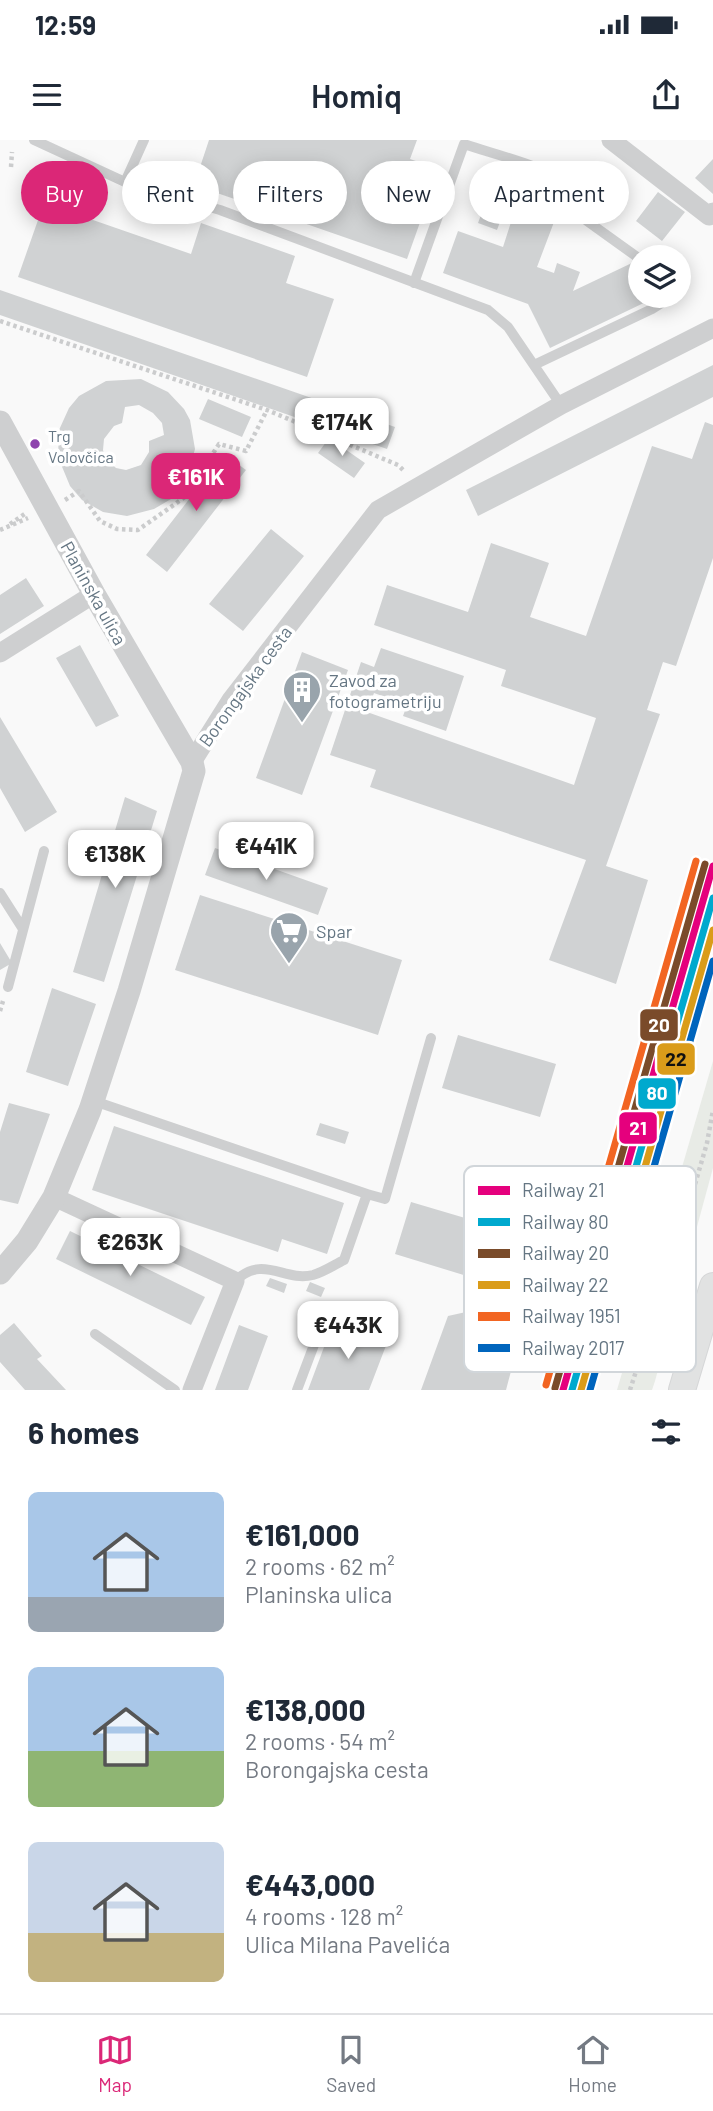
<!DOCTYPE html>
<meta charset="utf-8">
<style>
:root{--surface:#fff;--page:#f6f6f7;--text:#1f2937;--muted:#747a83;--line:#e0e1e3;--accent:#db2777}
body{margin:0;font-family:Barlow,sans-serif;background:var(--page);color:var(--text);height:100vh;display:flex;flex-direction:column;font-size:26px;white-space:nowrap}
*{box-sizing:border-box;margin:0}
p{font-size:23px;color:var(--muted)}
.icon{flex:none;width:38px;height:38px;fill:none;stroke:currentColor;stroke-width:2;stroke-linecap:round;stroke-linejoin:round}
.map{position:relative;height:1250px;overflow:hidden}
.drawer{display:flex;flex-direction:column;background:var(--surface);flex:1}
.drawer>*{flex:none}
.guide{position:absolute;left:21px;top:21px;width:672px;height:63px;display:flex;gap:14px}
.controls{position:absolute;left:628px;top:105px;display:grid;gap:14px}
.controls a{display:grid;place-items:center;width:63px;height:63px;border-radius:50%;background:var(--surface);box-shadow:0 4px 18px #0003;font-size:35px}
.price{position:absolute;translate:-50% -60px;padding:0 16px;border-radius:14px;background:#fff;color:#222;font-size:23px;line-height:46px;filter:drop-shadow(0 2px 4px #0008)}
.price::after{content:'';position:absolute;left:50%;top:42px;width:21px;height:16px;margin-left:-10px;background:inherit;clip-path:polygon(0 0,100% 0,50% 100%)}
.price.active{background:var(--accent);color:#fff}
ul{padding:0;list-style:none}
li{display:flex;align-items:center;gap:21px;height:175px;padding:0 28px}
li span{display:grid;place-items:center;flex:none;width:196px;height:140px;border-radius:10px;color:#555}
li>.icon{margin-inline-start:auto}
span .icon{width:84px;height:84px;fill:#fffc;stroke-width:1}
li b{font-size:30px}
h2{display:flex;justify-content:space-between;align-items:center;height:84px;padding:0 28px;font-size:30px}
.pill{padding:0 24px;border-radius:32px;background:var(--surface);box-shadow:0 4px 18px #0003;font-size:24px;line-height:63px}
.pill.active{background:var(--accent);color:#fff}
.status{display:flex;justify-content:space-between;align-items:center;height:49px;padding:0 35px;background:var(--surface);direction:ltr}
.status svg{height:19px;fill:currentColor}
header{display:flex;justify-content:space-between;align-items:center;height:91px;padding:0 28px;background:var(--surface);font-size:32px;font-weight:600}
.tabs{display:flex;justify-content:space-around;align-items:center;height:98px;border-top:2px solid var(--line);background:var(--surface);font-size:19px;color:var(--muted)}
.tabs a{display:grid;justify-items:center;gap:4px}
.tabs .active{color:var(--accent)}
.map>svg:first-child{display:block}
.green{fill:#e8ebe6}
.building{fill:#d0d2d3;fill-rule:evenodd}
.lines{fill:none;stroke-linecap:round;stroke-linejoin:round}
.secondary-casing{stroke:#d5d6d7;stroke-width:28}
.path{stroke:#cbcccd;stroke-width:4.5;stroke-dasharray:3.5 3.5;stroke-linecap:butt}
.service{stroke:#cecfd0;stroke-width:10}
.minor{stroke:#cecfd0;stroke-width:19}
.tertiary{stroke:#cecfd0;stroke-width:23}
.secondary{stroke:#e1e2e2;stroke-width:26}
.rail-1-casing{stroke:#fff;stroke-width:12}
.rail-2-casing{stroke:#fff;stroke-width:12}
.rail-3-casing{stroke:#fff;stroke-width:12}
.rail-4-casing{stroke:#fff;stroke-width:12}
.rail-5-casing{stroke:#fff;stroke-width:12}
.rail-6-casing{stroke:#fff;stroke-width:12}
.rail-1{stroke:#e5007d;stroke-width:7}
.rail-2{stroke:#00a9ce;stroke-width:7}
.rail-3{stroke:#7a4b2a;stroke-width:7}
.rail-4{stroke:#da9c1a;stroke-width:7}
.rail-5{stroke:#f26522;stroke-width:7}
.rail-6{stroke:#0065bd;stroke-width:7}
.bus-dot{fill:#8e44ad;stroke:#fff;stroke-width:2.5}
.labels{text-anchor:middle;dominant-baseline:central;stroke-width:7;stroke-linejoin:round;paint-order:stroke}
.bus-label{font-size:16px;fill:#657683;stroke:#fff;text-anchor:start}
.street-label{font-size:18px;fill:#657683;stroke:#fff}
.poi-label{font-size:18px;fill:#657683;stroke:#fff;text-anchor:start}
.key{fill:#fff;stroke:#d1d6da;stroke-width:2}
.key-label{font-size:19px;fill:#657683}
.line-badge{stroke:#fff;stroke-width:2.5}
.badge-label{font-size:19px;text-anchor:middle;font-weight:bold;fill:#fff}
.pale-badge-label{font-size:19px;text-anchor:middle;font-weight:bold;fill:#111}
</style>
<div class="status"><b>12:59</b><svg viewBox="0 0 49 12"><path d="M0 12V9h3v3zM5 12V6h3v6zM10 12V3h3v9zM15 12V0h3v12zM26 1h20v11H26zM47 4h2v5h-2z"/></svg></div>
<header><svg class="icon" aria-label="menu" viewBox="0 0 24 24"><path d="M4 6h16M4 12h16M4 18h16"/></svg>Homiq<svg class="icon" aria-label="share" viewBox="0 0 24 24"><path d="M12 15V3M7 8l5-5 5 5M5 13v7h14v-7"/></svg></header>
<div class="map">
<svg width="713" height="1250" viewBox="0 0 713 1250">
<rect width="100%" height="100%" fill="#f9f9f9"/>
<path class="green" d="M713,921V1028L655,1241L652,1250H617Z"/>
<path class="building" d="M209,0H417L410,19L439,29L407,119L194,45Z
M713,19V54L695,38Z
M50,28L73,37L63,64L41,56Z
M498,29L565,53L537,127L554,133L557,123L580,132L573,151L634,122L640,136V156H650L652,159L550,208L528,164L443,133L458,91L503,107L511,82L501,79L497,90L478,83Z
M658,52L685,72L662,101L636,81Z
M44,63L191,114L201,83L295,116L286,143L334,159L307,237L18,137Z
M0,150L395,287L387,309L0,175Z
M713,225V257L478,376L466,350Z
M141,239L168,252L184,269L190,280L195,309L186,340L171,359L154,369L127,376L103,372L82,360L70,346L58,317L59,290L69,268L79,256L106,241ZM139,265L153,273L162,283L164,295L149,301V312L141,325L126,330L116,328L105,318L103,310L104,299L114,286L122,283L125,267Z
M208,259L251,277L242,297L199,279Z
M705,282L713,285V418L676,526L663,522L647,570L660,574L606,726L648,740L616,844L549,820L586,720L370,647L376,630L330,615L361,522L374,527L381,508L464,536L446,591L403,576L407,565L374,553L367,572L574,645L596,578L501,546L506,530L374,485L387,445L468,472L491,403L549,423L530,477L586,496L652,306L692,319Z
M329,298L365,323L354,338L318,313Z
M224,314L246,330L167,432L146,415Z
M271,389L304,416L243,491L209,464Z
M26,438L44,466L0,494V455Z
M80,505L119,576L96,587L56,518Z
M302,512L348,530L302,655L256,638Z
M0,577L57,672L25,692L0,648Z
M125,657L157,671L104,842L73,832Z
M215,708L328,748L318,775L205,735Z
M200,755L402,820L378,895L175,830Z
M0,803L12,823L0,830Z
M52,848L96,864L68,946L26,932Z
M458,895L556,924L540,977L442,948Z
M9,963L50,974L18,1064L0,1060V992Z
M320,983L349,992L345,1004L316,995Z
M114,986L344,1063L327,1114L282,1099L278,1112L92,1050Z
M411,1062L509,1091L493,1144L395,1114Z
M70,1091L205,1157L191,1185L56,1119Z
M270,1138L287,1144L284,1153L266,1146Z
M310,1142L325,1148L321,1157L306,1151Z
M466,1172L520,1197L506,1250H421L448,1176Z
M14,1183L42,1216L37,1219L66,1250H25L0,1222V1195Z
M333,1183L387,1203L369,1250H308Z
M239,1185L268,1196L248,1250H215Z"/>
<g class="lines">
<defs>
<path id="secondary" d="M682,1250L713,1146"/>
</defs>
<use href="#secondary" class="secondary-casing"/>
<path class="path" d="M11,27L12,12
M0,181L267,270L398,325L405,332
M65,360L79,351L100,381L117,389L138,390L185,357L219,304L246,311L267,270
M10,384L26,373
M0,390L28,378
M0,871L3,861
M630,1250L645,1203L679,1125L687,1072L707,1003L713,970"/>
<path class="service" d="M34,0L125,42L220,70L488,170L508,187L561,265
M125,42L144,0
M414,143L464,4C489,13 554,28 571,47C579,55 580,71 587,81L640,119
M534,225L652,169L660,164L663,156
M0,753L23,789
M8,847L44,711
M94,961L367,1054L344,1120C334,1125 324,1132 313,1135C283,1142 264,1114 235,1141
M367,1054L385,1059L431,898
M95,1194L175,1250
M297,1250L320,1189"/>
<path class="minor" d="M611,0L709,76L713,72
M0,513L94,454
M192,622L231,560L378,370L561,265L713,188
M54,1057L235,1141L192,1250"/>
<path class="tertiary" d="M0,282L94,454L192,622L194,631L129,851L90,970L54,1057L27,1101L0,1133"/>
<use href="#secondary" class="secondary"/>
<defs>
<path id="rail-1" d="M563,1250L713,726"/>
<path id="rail-2" d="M572,1250L713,758"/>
<path id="rail-3" d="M555,1248L705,724"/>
<path id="rail-4" d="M581,1250L713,790"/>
<path id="rail-5" d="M546,1245L696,721"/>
<path id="rail-6" d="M590,1250L713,821"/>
</defs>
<use href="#rail-1" class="rail-1-casing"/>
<use href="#rail-2" class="rail-2-casing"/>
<use href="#rail-3" class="rail-3-casing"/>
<use href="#rail-4" class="rail-4-casing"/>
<use href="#rail-5" class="rail-5-casing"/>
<use href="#rail-6" class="rail-6-casing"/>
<use href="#rail-1" class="rail-1"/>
<use href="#rail-2" class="rail-2"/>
<use href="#rail-3" class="rail-3"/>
<use href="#rail-4" class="rail-4"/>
<use href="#rail-5" class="rail-5"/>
<use href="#rail-6" class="rail-6"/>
</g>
<defs>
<symbol id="building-pin" viewBox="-11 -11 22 30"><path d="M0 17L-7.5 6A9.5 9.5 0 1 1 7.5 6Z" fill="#99a4ac" stroke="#fff"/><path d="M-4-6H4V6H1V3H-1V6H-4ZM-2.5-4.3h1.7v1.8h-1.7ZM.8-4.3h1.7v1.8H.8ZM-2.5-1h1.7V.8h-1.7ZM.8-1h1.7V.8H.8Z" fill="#fff"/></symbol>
<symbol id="supermarket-pin" viewBox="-11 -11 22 30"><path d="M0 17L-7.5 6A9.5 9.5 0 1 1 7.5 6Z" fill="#99a4ac" stroke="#fff"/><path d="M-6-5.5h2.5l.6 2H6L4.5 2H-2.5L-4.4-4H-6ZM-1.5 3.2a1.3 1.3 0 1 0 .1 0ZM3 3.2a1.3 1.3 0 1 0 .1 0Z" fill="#fff"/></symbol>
</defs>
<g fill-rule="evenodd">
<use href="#building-pin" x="280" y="528" width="44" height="60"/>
<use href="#supermarket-pin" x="267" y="769" width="44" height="60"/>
</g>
<circle class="bus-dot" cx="35" cy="304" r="6"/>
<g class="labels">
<g class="bus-label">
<text x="48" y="295">Trg<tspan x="48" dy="21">Volovčica</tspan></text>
</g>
<g class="street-label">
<text transform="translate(94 453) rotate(61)">Planinska ulica</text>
<text transform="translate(245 546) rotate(-54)">Borongajska cesta</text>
</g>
<g class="poi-label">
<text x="329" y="540">Zavod za<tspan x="329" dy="21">fotogrametriju</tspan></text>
<text x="316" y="791">Spar</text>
</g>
</g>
<rect x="464" y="1026" width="232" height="206" rx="10" class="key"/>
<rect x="478" y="1046" width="32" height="9" fill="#e5007d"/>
<rect x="478" y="1078" width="32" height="8" fill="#00a9ce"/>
<rect x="478" y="1109" width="32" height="9" fill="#7a4b2a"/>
<rect x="478" y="1141" width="32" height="8" fill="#da9c1a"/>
<rect x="478" y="1172" width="32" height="9" fill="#f26522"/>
<rect x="478" y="1204" width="32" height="8" fill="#0065bd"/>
<g class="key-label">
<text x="522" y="1057">Railway 21</text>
<text x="522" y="1089">Railway 80</text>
<text x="522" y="1120">Railway 20</text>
<text x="522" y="1152">Railway 22</text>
<text x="522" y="1183">Railway 1951</text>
<text x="522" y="1215">Railway 2017</text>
</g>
<g class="line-badge">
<rect x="639" y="868" width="40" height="34" rx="7" fill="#7a4b2a"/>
<rect x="656" y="902" width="40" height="34" rx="7" fill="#da9c1a"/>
<rect x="637" y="937" width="40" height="33" rx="7" fill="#00a9ce"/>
<rect x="618" y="971" width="40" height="34" rx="7" fill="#e5007d"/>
</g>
<g class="badge-label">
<text x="659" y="892">20</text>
<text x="657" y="960">80</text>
<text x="638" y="995">21</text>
</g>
<g class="pale-badge-label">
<text x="676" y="926">22</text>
</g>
</svg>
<div class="controls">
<a><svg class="icon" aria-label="layers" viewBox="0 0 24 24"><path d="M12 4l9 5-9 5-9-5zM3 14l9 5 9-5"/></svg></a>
</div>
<b class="price" style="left:342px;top:318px">€174K</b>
<b class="price active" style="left:196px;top:373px">€161K</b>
<b class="price" style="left:266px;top:742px">€441K</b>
<b class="price" style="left:115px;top:750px">€138K</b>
<b class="price" style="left:130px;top:1138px">€263K</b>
<b class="price" style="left:348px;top:1221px">€443K</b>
<div class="guide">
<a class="pill active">Buy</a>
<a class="pill">Rent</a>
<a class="pill">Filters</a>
<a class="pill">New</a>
<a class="pill">Apartment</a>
</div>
</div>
<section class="drawer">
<h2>6 homes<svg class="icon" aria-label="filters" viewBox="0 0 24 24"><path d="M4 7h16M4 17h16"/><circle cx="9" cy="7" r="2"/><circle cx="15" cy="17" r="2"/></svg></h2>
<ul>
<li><span style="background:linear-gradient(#a9c7e8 75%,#9aa5b1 0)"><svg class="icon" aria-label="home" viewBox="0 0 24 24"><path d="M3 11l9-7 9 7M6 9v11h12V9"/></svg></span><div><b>€161,000</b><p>2 rooms · 62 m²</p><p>Planinska ulica</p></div></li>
<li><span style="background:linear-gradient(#a9c7e8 60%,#8fb573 0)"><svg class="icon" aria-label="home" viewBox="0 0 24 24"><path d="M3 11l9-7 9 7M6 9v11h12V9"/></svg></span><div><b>€138,000</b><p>2 rooms · 54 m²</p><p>Borongajska cesta</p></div></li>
<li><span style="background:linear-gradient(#c9d6e8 65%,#c2b280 0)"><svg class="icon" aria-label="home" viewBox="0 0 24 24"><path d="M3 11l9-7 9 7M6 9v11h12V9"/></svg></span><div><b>€443,000</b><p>4 rooms · 128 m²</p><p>Ulica Milana Pavelića</p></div></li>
</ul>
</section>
<nav class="tabs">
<a class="active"><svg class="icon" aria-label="map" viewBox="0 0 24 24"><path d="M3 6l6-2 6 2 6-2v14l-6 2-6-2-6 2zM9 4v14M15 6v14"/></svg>Map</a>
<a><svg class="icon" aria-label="saved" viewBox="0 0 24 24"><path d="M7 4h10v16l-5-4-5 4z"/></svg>Saved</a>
<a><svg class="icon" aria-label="home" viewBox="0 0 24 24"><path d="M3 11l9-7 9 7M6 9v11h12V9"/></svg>Home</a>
</nav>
